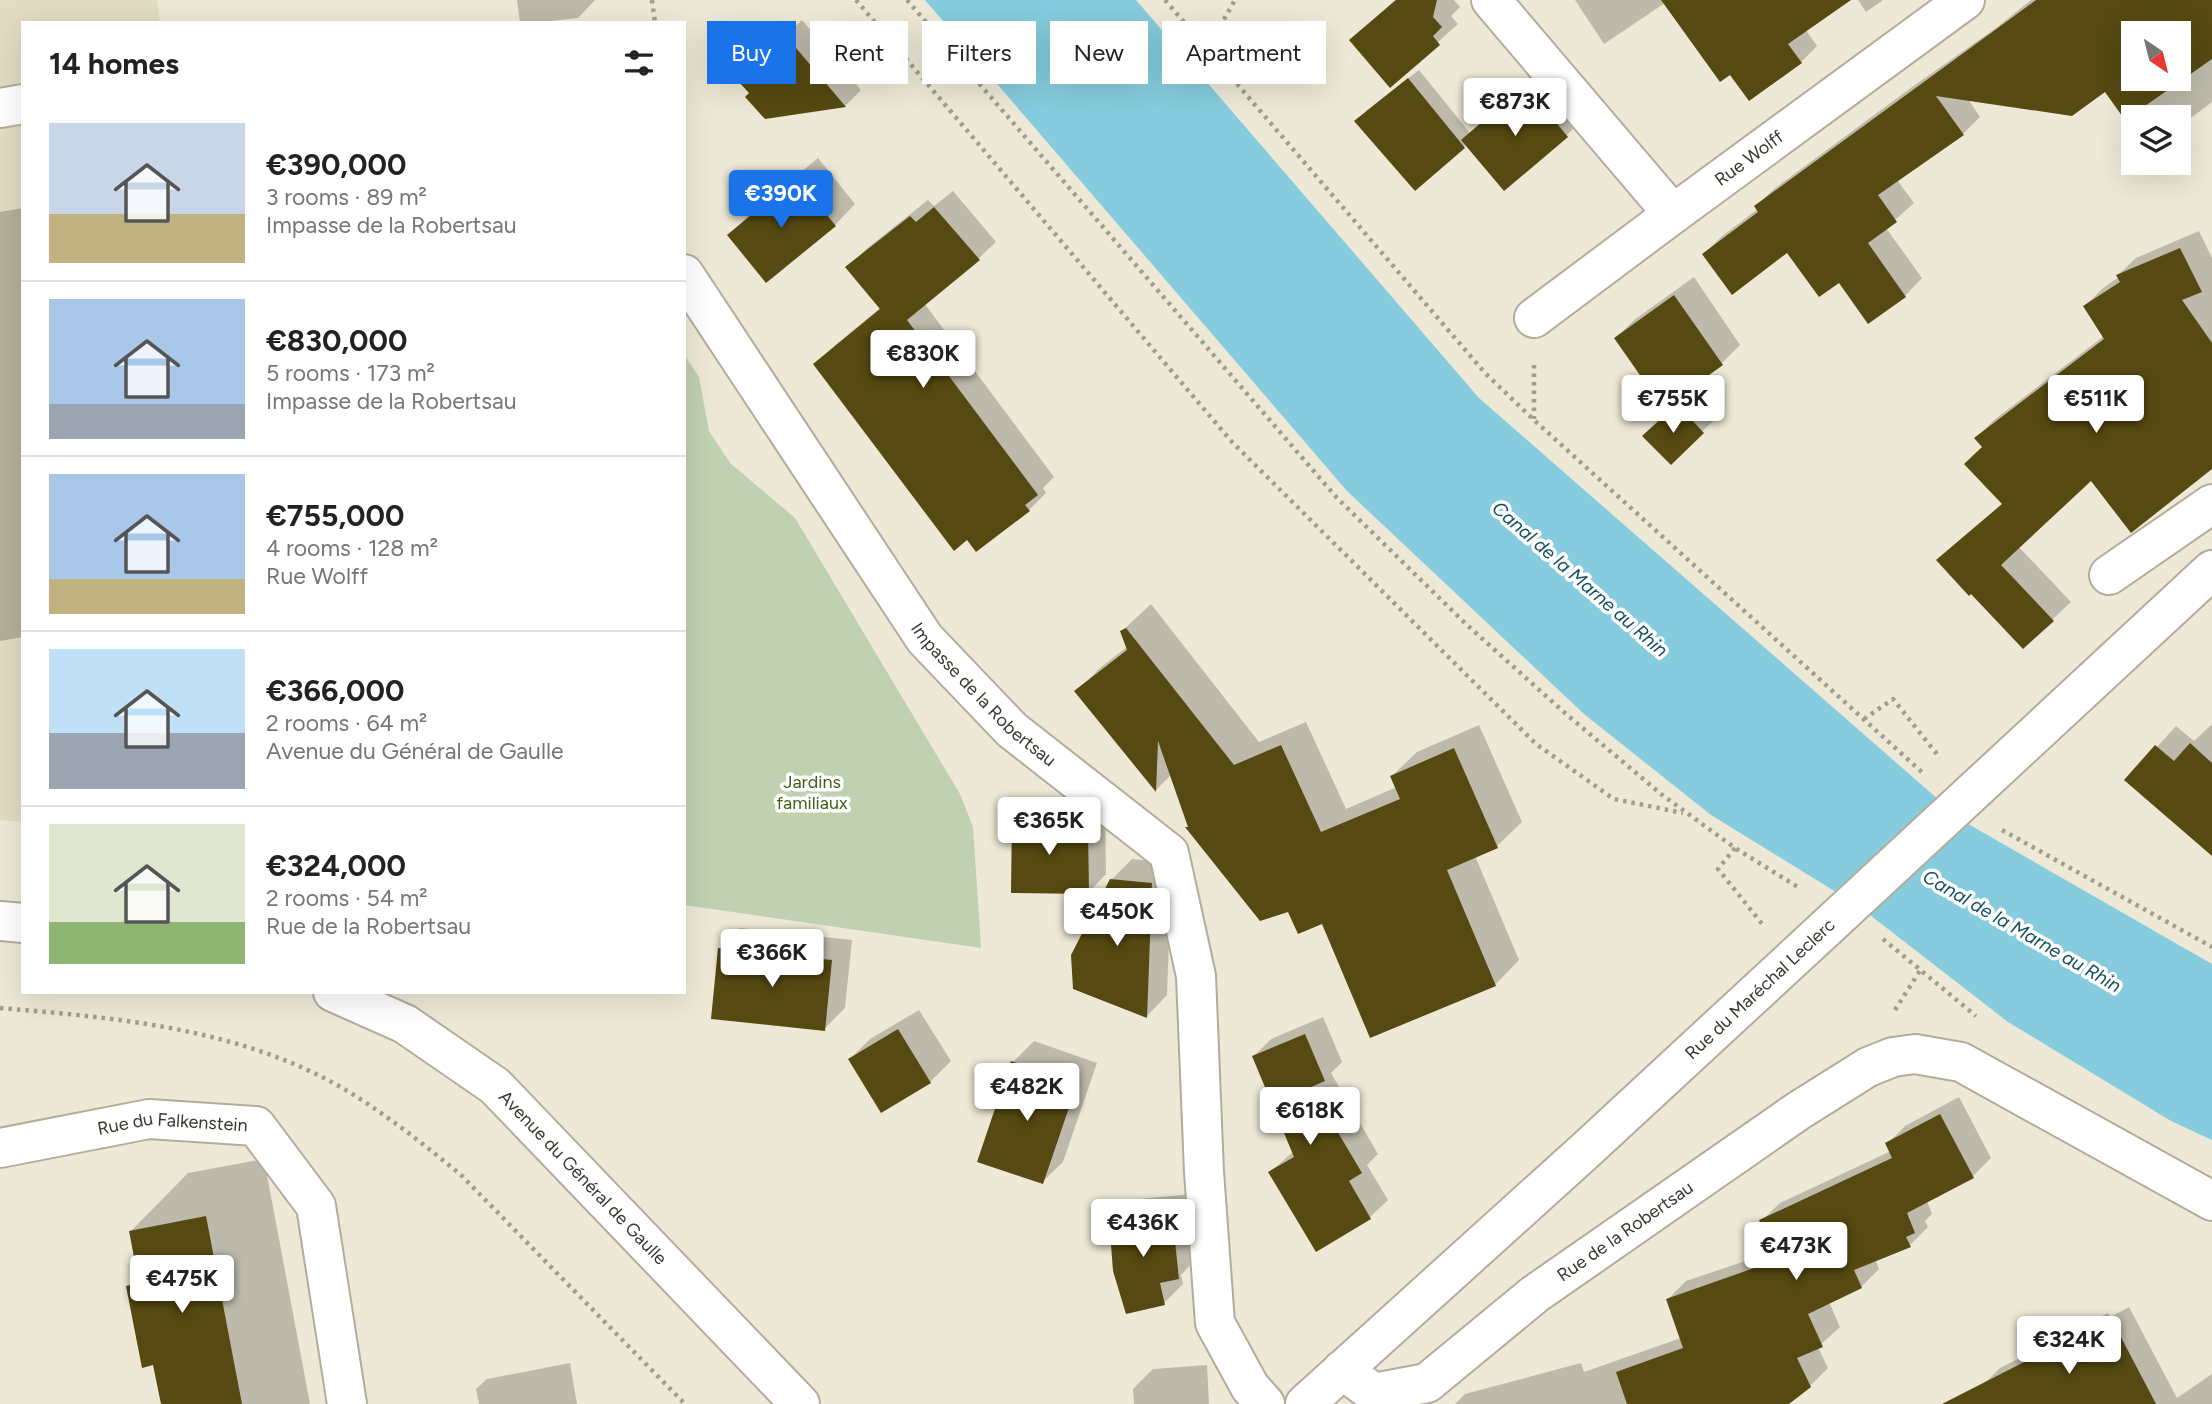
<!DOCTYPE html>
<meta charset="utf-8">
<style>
:root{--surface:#fff;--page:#f2f2f2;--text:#222;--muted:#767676;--line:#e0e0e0;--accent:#1a73e8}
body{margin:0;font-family:Figtree,sans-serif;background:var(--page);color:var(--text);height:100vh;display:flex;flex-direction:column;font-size:26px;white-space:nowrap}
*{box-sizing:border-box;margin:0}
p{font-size:23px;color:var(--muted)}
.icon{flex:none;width:38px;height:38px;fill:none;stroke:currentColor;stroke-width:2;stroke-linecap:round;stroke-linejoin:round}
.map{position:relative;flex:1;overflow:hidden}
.panel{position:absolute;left:21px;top:21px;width:665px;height:973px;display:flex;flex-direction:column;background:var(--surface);border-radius:0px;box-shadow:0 7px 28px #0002}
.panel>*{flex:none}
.hud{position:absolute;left:707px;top:21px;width:665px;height:63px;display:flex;gap:14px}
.needle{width:46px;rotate:145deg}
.fabs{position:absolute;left:2121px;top:21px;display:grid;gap:14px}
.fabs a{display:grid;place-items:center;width:70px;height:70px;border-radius:0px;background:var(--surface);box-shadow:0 7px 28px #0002;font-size:35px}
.price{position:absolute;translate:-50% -60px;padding:0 16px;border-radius:7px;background:#fff;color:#222;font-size:23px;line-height:46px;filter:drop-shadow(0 2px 4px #0008)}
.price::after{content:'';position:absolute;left:50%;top:42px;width:21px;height:16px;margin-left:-10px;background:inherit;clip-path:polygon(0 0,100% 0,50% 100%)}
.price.active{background:var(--accent);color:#fff}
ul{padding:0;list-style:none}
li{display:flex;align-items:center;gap:21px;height:175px;padding:0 28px}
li+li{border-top:2px solid var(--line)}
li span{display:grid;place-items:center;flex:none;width:196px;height:140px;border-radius:0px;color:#555}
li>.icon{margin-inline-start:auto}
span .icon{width:84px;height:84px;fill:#fffc;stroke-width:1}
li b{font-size:30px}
h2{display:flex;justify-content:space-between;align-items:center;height:84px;padding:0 28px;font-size:30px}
.pill{padding:0 24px;border-radius:0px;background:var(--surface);box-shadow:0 7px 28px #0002;font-size:24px;line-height:63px}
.pill.active{background:var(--accent);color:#fff}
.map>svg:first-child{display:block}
.built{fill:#e2dcc2}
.green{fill:#c0d1b1}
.water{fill:#86ccde}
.shadow{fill:#0003;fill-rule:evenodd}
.building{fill:#564911;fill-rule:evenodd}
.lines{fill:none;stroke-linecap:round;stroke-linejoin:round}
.minor-casing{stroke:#b2ad9b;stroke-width:42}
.path{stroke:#a19e90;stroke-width:4.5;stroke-dasharray:3.5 5;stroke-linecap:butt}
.minor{stroke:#fff;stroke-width:38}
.minor-bridge-casing{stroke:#b2ad9b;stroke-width:42;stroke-linecap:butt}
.minor-bridge{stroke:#fff;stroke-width:38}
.labels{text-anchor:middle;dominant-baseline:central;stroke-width:7;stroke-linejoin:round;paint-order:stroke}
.street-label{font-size:18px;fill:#393730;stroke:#fff}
.park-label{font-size:18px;fill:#405f17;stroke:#fff}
.water-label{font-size:19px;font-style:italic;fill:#14515e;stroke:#fff}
</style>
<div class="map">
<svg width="2212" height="1404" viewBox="0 0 2212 1404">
<rect width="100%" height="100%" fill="#ede9d6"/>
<path class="built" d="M0,0H157L160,23H23V822L0,820Z"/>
<path class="green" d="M684,354L699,377L709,431L730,463L795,518L960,794L973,827L981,948L684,905Z"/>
<path class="water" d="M925,0H1136L1479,398L1963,821L2212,964V1140L2171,1121L2008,1022L1857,905L1711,815L1584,714L1347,491Z"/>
<path class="shadow" d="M517,0H595L578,18L533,23H520Z
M1395,0H1454L1460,7L1451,16L1458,24L1390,85L1351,40Z
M1575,0H1848L1806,30L1817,46L1801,62L1730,73L1665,3L1604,44Z
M1858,0H1883L1866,12Z
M2031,0H2212V102L2179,127V117H2155L2145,104L2105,89L1968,99L1980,117L1963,134L1897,180L1914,203L1886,228L1922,278L1905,296L1839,281L1788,251L1704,254L1721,237L1758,209L1756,206L1774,189L1912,87L1996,28ZM2133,33H2179V79H2133Z
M802,20L861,90L845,106L765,117L751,93L755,65Z
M1546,67L1587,115L1567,135L1505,188L1467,144L1415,188L1366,111L1419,70L1470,133Z
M818,158L855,204L835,225L729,235L750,214Z
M953,191L996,242L978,259L924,303L1054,477L1043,488L1046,493L1029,510L816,364L833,347L880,308L848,267L865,250L928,200L934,206Z
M23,208V637L0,641V212Z
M2199,231L2212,258V467L2092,479L2018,546L2071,602L2023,647L1939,560L2003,503L1984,447L1976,438L1994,420L2104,336L2085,306L2103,288L2119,277L2118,275L2136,258Z
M1694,277L1740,345L1722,363L1616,338L1634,320Z
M1688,396L1713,421L1671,462L1654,426Z
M1151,604L1259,742L1306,722L1346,809L1397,787L1392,776L1417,752L1479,725L1522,822L1497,846L1475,856L1519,960L1495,985L1289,910L1187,828L1189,825L1172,774L1156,790L1077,691L1101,667L1127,647L1122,631Z
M2211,725L2212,726V854L2127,780L2176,726L2194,741Z
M1031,798L1074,799L1073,810H1105L1106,874L1089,892L1013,815Z
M1132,859L1172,863L1167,995L1147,1016L1111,880Z
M740,928L852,940L845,1008L824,1029L720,949Z
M919,1010L951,1061L930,1082L850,1059L870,1039Z
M1323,1017L1342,1062L1331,1073L1378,1154L1367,1165L1388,1200L1370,1217L1317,1250L1270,1172L1293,1152L1254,1056L1271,1039Z
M1034,1041L1097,1063L1063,1162L1042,1182L1013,1062Z
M1959,1097L1991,1158L1973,1176L1927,1201L1932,1214L1925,1221L1928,1227L1910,1245L1875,1259L1879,1269L1861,1287L1829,1302L1840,1327L1818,1347L1828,1368L1810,1386L1786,1404H1455L1465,1394L1581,1363L1584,1372L1681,1338L1668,1299L1686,1281L1775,1251L1761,1221L1780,1203L1891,1151L1887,1144L1905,1126Z
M264,1159L310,1404H163L155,1363L128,1286L139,1275L131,1231L188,1173Z
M1191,1194L1197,1258L1181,1275L1183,1284L1164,1303L1111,1219L1130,1200Z
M2129,1307L2177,1398L2212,1374V1404H1994L1984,1384L2000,1368L2108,1313L2110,1317Z
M570,1363L577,1404H479L476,1389L487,1379Z
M1207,1365L1209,1404H1134L1133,1389L1153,1369Z"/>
<path class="building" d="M1396,0H1437L1433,17L1442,27L1433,36L1440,45L1390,88L1349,40Z
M1661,0H1851L1788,44L1802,63L1749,101L1730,75L1720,82Z
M2036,0H2212V59L2125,120L2105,92L2072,116L1936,96L1964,135L1878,195L1897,222L1868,243L1906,297L1868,324L1839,283L1819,297L1787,253L1732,295L1702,254L1758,212L1754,206ZM2133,33H2179V79H2133Z
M785,35L846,107L765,119L745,97L749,93L737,80Z
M1408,78L1465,148L1415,191L1354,121Z
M1525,85L1568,137L1504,191L1461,140Z
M796,178L836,226L766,283L727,235Z
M934,207L980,260L907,320L1038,495L1025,505L1030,511L976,552L967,540L954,551L813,364L880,309L845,267L910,216L916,222Z
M2180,248L2202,292L2182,300L2212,343V469L2131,533L2091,481L2001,565L2054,621L2023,649L1971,594L1969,596L1936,560L2002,504L1964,464L1982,447L1974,438L2104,339L2083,306L2120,282L2116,275Z
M1674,295L1723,365L1663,408L1614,338Z
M1677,404L1704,433L1671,465L1642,436Z
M1126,628L1234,765L1281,745L1321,832L1400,799L1390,776L1454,748L1498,848L1447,870L1496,986L1370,1038L1322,924L1298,934L1288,912L1260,921L1185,827H1188L1158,741L1156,792L1074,691L1127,650L1120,631Z
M2190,743L2212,763V856L2124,780L2155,745L2174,761Z
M1012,815L1057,816L1056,827H1088L1089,894L1011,893Z
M1110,879L1152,883L1147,1018L1073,989L1071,955Z
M718,948L832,960L825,1031L711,1019Z
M898,1029L931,1083L881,1113L848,1059Z
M1305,1034L1325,1081L1311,1087L1362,1173L1349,1181L1371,1219L1316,1252L1268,1172L1294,1157L1252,1056Z
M1011,1061L1077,1084L1043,1184L977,1162Z
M1940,1114L1974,1178L1907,1213L1915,1233L1906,1237L1911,1247L1854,1270L1862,1288L1808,1314L1823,1347L1797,1358L1811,1387L1789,1404H1627L1616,1372L1683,1348L1666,1299L1777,1260L1759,1220L1892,1158L1885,1143Z
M1172,1213L1179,1279L1160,1283L1165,1305L1126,1314L1113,1271L1109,1219Z
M206,1216L242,1404H161L153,1365L142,1368L126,1286L139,1283L129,1231Z
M2113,1322L2156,1404H1942L2091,1328L2094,1332Z"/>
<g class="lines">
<defs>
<g id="minor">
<path d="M1491,0L1673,214"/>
<path d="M0,108L23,104"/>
<path id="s1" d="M684,274L925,639L1012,730L1169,853L1196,976L1204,1172L1215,1323L1250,1387L1265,1404"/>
<path id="s2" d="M1534,318L1673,214L1965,0"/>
<path d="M2109,575L2212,504"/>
<path d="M1977,788L2212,570"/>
<path d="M0,921L23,923"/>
<path id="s3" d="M333,992L405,1024L495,1086L800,1404"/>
<path id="s4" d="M0,1148L149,1119L256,1126L316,1206L347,1404"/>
<path id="s5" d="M1342,1370L1374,1393L1427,1383L1535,1294L1798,1111L1868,1067L1893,1057L1915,1054L1961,1062L2212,1201"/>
<path d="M1305,1404L1586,1150L1826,928"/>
</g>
</defs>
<use href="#minor" class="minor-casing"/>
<path class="path" d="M652,0L655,23
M856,0L1232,442L1536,744L1614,799L1683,813
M907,0L1337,498L1467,625L1566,714L1661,794L1735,848L1801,889
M1165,0L1485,373L1534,420L1924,774
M1207,49L1235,0
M1534,365V419
M1864,719L1893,699L1940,758
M2002,830L2212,947
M1735,848L1718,869L1763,925
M1883,939L1976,1016
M0,1008C121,1018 248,1029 354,1095C392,1119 427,1147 461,1175L685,1404
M1895,1010L1921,969"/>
<use href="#minor" class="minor"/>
<defs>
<path id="minor-bridge" d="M1826,928L1977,788"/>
</defs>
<use href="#minor-bridge" class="minor-bridge-casing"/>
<use href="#minor-bridge" class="minor-bridge"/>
</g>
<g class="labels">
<g class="street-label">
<text stroke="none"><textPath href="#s2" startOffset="268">Rue Wolff</textPath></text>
<text stroke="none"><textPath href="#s1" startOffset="518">Impasse de la Robertsau</textPath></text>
<text transform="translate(1760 989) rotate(-43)">Rue du Maréchal Leclerc</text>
<text stroke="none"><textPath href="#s4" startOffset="175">Rue du Falkenstein</textPath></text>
<text stroke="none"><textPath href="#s3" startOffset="315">Avenue du Général de Gaulle</textPath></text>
<text stroke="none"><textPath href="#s5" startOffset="343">Rue de la Robertsau</textPath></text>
</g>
<g class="park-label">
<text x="812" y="782">Jardins<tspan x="812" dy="21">familiaux</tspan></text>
</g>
<g class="water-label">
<text transform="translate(1580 579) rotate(41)">Canal de la Marne au Rhin</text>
<text transform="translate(2022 931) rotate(30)">Canal de la Marne au Rhin</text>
</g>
</g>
</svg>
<div class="fabs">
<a><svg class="needle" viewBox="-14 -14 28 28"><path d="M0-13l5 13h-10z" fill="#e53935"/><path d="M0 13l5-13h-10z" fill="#767676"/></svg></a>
<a><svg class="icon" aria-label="layers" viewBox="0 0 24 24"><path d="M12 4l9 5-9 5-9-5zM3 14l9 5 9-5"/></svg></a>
</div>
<b class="price" style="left:1515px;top:138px">€873K</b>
<b class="price active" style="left:781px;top:230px">€390K</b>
<b class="price" style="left:923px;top:390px">€830K</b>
<b class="price" style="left:1673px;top:435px">€755K</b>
<b class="price" style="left:2096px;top:435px">€511K</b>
<b class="price" style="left:1049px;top:857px">€365K</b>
<b class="price" style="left:1117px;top:948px">€450K</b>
<b class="price" style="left:772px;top:989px">€366K</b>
<b class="price" style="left:1027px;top:1123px">€482K</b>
<b class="price" style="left:1310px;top:1147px">€618K</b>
<b class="price" style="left:1143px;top:1259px">€436K</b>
<b class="price" style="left:1796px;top:1282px">€473K</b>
<b class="price" style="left:182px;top:1315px">€475K</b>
<b class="price" style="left:2069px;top:1376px">€324K</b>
<div class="hud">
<a class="pill active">Buy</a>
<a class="pill">Rent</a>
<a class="pill">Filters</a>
<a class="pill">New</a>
<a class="pill">Apartment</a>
</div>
<section class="panel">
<h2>14 homes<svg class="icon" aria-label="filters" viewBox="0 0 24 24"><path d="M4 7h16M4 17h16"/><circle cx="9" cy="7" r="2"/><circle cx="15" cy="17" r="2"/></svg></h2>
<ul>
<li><span style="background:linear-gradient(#c9d6e8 65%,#c2b280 0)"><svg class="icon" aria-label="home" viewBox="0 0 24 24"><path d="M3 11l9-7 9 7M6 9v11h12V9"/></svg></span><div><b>€390,000</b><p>3 rooms · 89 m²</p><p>Impasse de la Robertsau</p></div></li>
<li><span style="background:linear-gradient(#a9c7e8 75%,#9aa5b1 0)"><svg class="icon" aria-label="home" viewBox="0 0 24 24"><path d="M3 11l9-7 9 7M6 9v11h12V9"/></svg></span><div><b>€830,000</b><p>5 rooms · 173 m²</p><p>Impasse de la Robertsau</p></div></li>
<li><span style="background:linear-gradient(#a9c7e8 75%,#c2b280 0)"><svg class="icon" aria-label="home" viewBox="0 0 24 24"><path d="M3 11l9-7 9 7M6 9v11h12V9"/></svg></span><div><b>€755,000</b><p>4 rooms · 128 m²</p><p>Rue Wolff</p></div></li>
<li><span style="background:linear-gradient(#bfe0f5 60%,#9aa5b1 0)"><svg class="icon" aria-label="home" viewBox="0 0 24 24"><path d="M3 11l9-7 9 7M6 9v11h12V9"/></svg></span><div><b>€366,000</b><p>2 rooms · 64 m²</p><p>Avenue du Général de Gaulle</p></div></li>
<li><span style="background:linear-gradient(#dfe7d0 70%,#8fb573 0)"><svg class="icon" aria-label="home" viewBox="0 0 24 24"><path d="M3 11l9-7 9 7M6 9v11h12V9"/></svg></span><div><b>€324,000</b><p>2 rooms · 54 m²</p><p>Rue de la Robertsau</p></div></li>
</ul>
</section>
</div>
